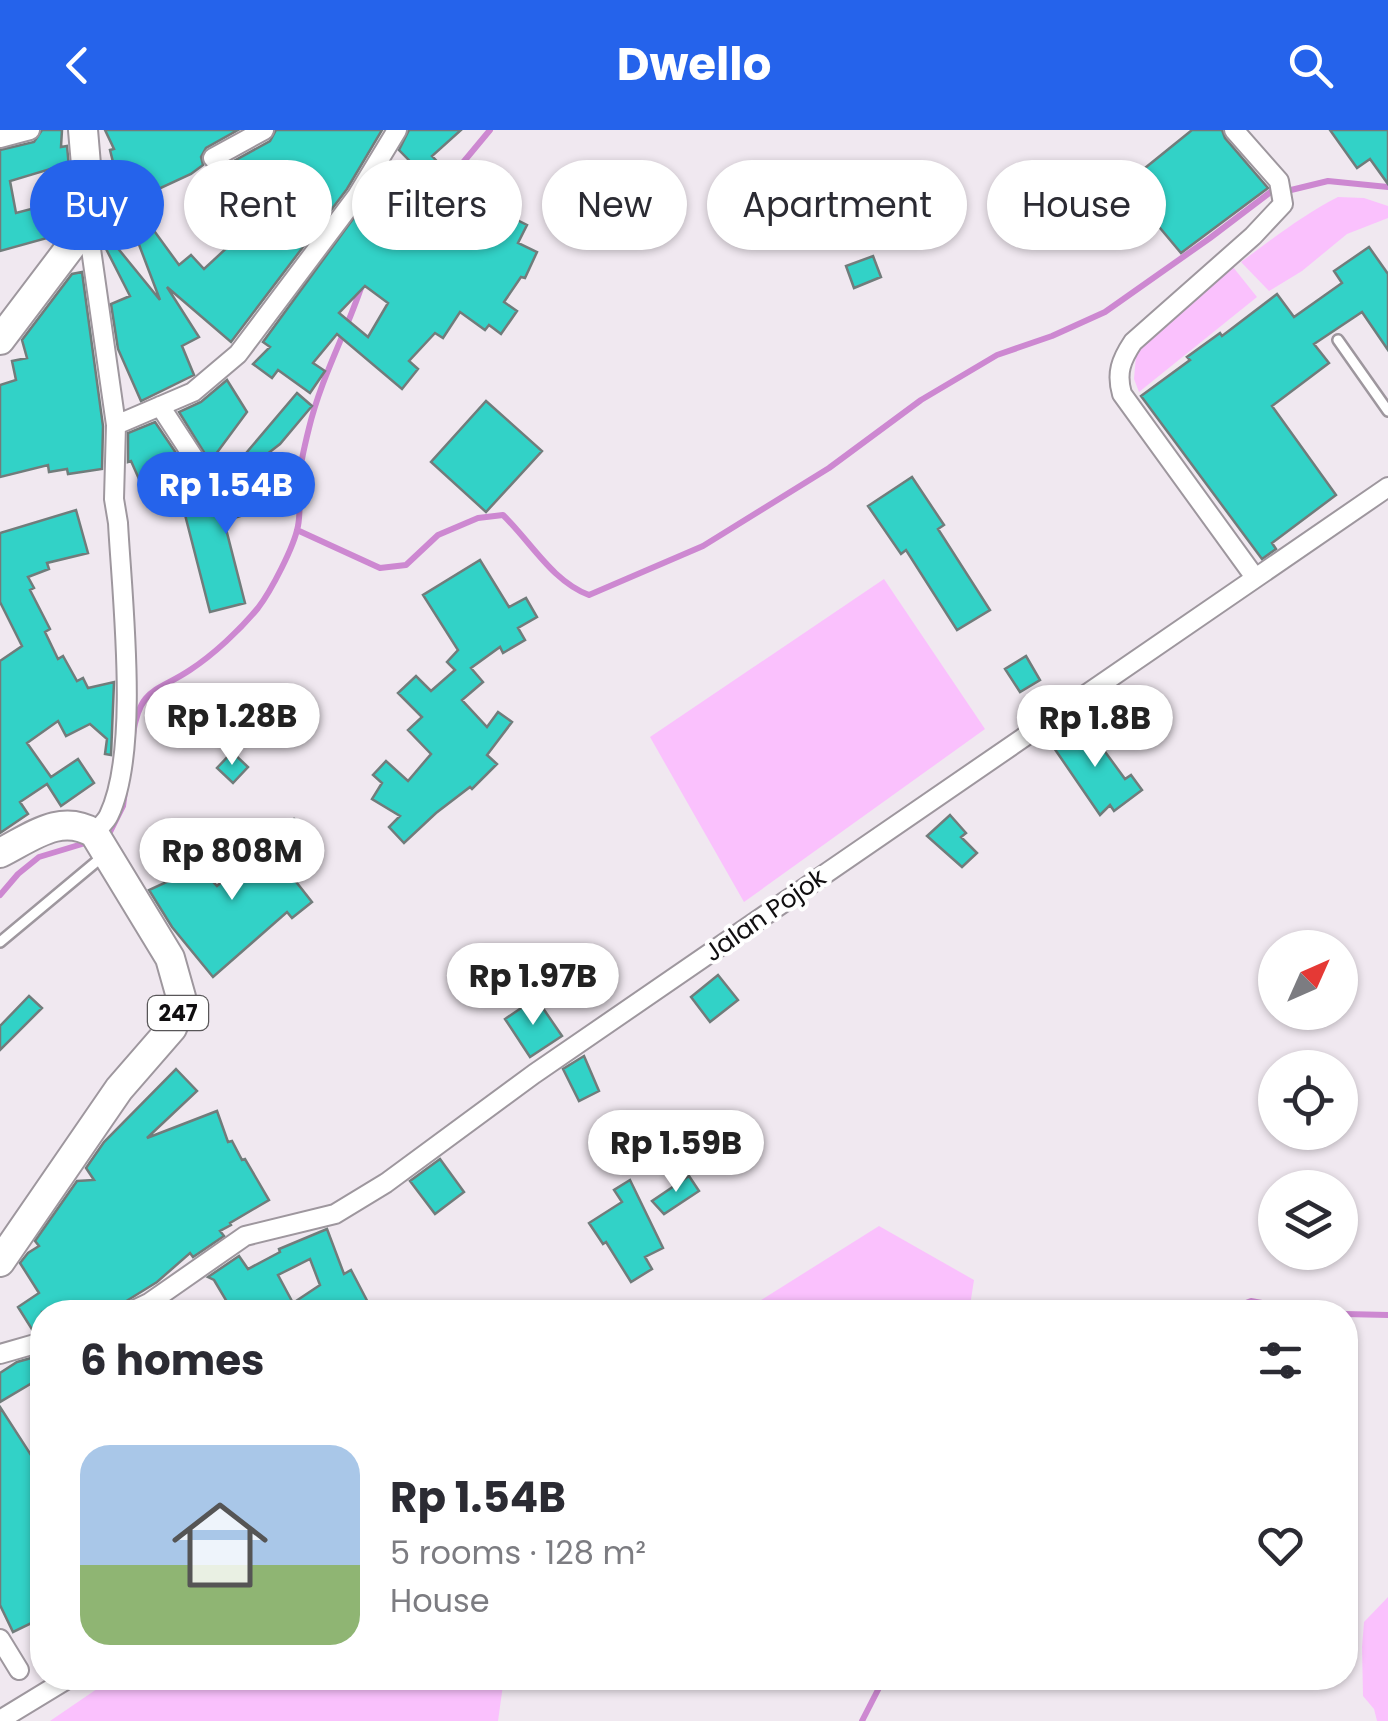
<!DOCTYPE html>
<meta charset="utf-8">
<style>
:root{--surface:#fff;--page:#f7f7f7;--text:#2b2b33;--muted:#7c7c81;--line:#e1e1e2;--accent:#2563eb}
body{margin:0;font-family:Poppins,sans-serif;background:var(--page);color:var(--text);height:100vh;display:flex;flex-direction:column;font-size:38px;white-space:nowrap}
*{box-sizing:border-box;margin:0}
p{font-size:32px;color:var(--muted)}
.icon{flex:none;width:55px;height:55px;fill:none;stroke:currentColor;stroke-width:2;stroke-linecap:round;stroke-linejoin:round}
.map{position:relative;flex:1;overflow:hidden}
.details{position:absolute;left:30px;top:1170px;width:1328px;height:390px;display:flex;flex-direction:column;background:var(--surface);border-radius:40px;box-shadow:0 2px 8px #0004}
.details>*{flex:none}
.banner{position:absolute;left:30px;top:30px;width:1330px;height:90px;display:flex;gap:20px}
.needle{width:65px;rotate:45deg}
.buttons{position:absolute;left:1258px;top:800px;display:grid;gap:20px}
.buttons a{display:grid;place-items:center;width:100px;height:100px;border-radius:50%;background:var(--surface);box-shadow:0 2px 8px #0004;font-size:50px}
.price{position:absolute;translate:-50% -85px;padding:0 22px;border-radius:35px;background:#fff;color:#222;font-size:32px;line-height:65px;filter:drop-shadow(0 2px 5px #0008)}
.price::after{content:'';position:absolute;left:50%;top:60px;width:30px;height:22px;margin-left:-15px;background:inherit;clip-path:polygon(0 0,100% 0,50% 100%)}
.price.on{background:var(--accent);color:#fff}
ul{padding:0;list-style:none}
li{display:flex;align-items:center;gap:30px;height:250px;padding:0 50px}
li+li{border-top:2px solid var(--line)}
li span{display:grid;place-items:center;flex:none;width:280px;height:200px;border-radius:30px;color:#555}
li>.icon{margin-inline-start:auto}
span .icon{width:120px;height:120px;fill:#fffc;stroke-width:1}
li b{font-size:42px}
h2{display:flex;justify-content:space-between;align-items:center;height:120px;padding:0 50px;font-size:42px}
.tag{padding:0 35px;border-radius:45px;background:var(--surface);box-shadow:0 2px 8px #0004;font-size:35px;line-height:90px}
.tag.on{background:var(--accent);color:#fff}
header{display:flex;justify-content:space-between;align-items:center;height:130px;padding:0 50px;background:var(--accent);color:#fff;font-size:45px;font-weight:700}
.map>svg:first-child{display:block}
.green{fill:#fac1fd}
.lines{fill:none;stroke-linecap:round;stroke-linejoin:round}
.stream{stroke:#cd88d1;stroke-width:6}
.building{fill:#32d2c7;stroke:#717c7b;stroke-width:2.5;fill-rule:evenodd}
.lane-casing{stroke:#9e979e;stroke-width:14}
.street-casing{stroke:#9e979e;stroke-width:22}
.primary-casing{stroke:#9e979e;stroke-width:32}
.lane{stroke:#fff;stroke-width:9}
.street{stroke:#fff;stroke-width:18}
.primary{stroke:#fff;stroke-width:28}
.labels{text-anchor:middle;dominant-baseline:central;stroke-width:8;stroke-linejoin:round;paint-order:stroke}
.shield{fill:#fff;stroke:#585658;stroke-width:2.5}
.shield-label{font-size:22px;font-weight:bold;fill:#100e10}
.street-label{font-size:25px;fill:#100e10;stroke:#fff}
</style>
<header><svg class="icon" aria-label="back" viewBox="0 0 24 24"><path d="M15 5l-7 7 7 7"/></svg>Dwello<svg class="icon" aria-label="search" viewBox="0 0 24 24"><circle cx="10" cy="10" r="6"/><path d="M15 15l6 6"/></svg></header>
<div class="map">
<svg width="1388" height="1591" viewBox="0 0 1388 1591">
<rect width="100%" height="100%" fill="#f0e8f0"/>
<path class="green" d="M1338,67L1364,68L1388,76V88L1347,104L1302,141L1269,161L1241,132C1271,110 1304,84 1338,67Z
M1233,137L1257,167L1139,262L1134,249L1137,214Z
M884,449L985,599L744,772L650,607Z
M879,1096L974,1150L969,1182H742Z
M1388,1467V1591H1377L1374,1579L1363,1566L1362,1517L1364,1492Z
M113,1548H504L498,1591H50Z"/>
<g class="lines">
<path class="stream" d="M411,95L490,0
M297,400L380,438L406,435L438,405L478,388L503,385C531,412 552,451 589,465L703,416L829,338L921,270L997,225L1052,206L1105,182L1210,108L1272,61L1291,60L1328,51L1388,57
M133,604C140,557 157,562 190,540C213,525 240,500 258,478C271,461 294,417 298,396C301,380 299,366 299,350C300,334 305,314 309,298C321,248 346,203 362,155
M104,706L109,704L123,676L125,661
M0,765L18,744L39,727L92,711
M1223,1182L1251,1171L1312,1182
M1345,1184L1388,1185
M862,1591L884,1548"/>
</g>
<path class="building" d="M42,0H62L61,17L67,16L72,70L56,73L50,39L10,51L16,83L54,73L62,99L58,105L0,121V20L34,12Z
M105,0H238L206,18L201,27L203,35L191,44L139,68L127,42L116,44L110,20L114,19Z
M276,0H382L347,59L231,212L167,157L199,207L182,216L194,245L141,271L118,219L111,174L130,166L101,109L107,105L160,170L127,83L144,77L152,98L179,135L191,125L204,139L259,88L246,75L256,65L234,31L270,11Z
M409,0H461L432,26L454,49L471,58L467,65L527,95L518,113L537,122L525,148L521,147L504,172L517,181L501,204L489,195L485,200L460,182L443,208L435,203L409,231L418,239L402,259L337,204L313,233L325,241L310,263L278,240L272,248L253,234L270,217L263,212L377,56L421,97L448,70L399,20ZM365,156L388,173L368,207L339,183Z
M1192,0H1222L1225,8L1268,58L1181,123L1124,55Z
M1330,0H1388V54L1370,29L1357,38Z
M1369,117L1388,144V220L1362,182L1314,214L1329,233L1272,276L1336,365L1272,413L1276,419L1262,429L1141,266L1190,230L1187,227L1220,203L1222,206L1277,164L1294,187L1342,153L1334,141Z
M873,126L881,147L854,158L846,136Z
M82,142L103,296L102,339L68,344L67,339L49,342L48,335L0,347V255L16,250L12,231L27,228L22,210L72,144Z
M227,250L247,282L210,332L179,282L201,272Z
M297,263L312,276L280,314L230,353L225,348Z
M486,271L542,321L486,382L431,332Z
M155,292L176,323L165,328L177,348L184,373L158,381L152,364L147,367L131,331L128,332V303Z
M282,346L290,371L224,391L245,473L210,482L183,377Z
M912,347L944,395L938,399L990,480L957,500L906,420L901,424L868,376Z
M76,380L88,423L47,433L49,439L28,447L34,458L30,460L50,499L45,502L58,529L63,526L77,551L83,548L88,558L114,552L111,625L105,624L107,609L90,594L66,606L58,591L27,613L51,647L78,629L94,653L61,676L47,654L20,672L28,684L0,703V531L22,516L0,472V403Z
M480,430L509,477L526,468L537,487L518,498L525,510L503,523L500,517L471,538L483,552L462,570L487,597L498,582L512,592L487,625L497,634L472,659L470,657L436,683L404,713L389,697L400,686L372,669L382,653L373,645L386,631L408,651L431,624L408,600L422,587L398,563L416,546L431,561L455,540L447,532L458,520L423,465Z
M1026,526L1040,550L1020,562L1005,539Z
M1084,593L1125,649L1131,645L1142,660L1114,681L1110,675L1100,685L1052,615Z
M232,622L248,637L233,653L217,638Z
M950,685L966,703L961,707L977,723L962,737L927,706Z
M294,689L302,697L275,725L312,772L292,788L287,782L213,847L172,797L149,760L199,737L217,756L262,717L259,713L273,699L278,703Z
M718,845L738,870L710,892L691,867Z
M29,866L42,878L0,920V896Z
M536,868L562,906L530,927L505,889Z
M584,926L599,961L579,971L563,939Z
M176,939L197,961L147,1008L217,981L228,1012L232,1011L242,1030L245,1029L269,1070L230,1093L231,1095L220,1101L224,1106L193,1127L190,1123L157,1152L120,1175L104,1182H42V1200L33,1201L18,1177L39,1163L20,1133L28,1123L39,1116L35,1111L77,1051L94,1050L86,1038L104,1012Z
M440,1029L464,1062L435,1084L410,1051Z
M689,1046L699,1061L664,1084L652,1071Z
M630,1050L663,1118L645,1127L652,1139L631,1152L606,1112L603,1114L589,1093L622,1072L614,1060Z
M327,1099L344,1144L351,1140L373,1182H233L214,1150L208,1147L239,1126L248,1139L280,1122L279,1119ZM310,1129L320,1155L293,1173L278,1145Z
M42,1225V1247L0,1272V1243L17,1232Z
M0,1277L42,1342V1488L13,1502L0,1475Z"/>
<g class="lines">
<defs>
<path id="lane" d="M1338,210L1388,281
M0,812L102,727"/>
<path id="street" d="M1234,0L1279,51L1283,74L1253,106L1133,212C1121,230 1116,243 1122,264L1254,446
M0,8L30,0
M213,28L264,0
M81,103L91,119L116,295L114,369L118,393C122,468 140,620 109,685C106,692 99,697 94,703
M160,276L194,328
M116,295L193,262L238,224L357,66L397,0
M130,1182L149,1173L245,1106L335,1084L386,1053L534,944L1388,357
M0,1224L42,1212
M0,1509L19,1540
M0,1590L69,1548"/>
<path id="primary" d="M0,210L81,103L90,81L83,0
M0,723C32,707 60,683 94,703L170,828L181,867L180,879L172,898L119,959L0,1132"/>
</defs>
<use href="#lane" class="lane-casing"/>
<use href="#street" class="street-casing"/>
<use href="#primary" class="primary-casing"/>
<use href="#lane" class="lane"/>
<use href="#street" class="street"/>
<use href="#primary" class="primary"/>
</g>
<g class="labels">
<rect class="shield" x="148" y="866" width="60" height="34" rx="8"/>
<g class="shield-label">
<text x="178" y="883">247</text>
</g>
<g class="street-label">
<text transform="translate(765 785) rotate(-35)">Jalan Pojok</text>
</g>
</g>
</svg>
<div class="buttons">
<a><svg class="needle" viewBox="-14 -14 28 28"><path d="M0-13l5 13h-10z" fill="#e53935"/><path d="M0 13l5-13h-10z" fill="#7c7c81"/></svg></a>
<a><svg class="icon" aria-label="locate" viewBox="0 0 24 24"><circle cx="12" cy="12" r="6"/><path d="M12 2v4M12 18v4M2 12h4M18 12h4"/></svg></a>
<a><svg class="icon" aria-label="layers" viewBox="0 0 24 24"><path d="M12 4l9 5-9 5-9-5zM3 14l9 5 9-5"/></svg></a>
</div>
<b class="price on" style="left:226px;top:407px">Rp 1.54B</b>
<b class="price" style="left:232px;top:638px">Rp 1.28B</b>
<b class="price" style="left:1095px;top:640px">Rp 1.8B</b>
<b class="price" style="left:232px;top:773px">Rp 808M</b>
<b class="price" style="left:533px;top:898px">Rp 1.97B</b>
<b class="price" style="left:676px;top:1065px">Rp 1.59B</b>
<div class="banner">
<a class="tag on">Buy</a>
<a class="tag">Rent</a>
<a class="tag">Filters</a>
<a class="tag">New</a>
<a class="tag">Apartment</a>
<a class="tag">House</a>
</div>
<section class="details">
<h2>6 homes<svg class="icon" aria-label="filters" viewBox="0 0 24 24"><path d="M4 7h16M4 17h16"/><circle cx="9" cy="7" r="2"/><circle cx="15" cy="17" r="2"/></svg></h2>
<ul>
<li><span style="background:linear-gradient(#a9c7e8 60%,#8fb573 0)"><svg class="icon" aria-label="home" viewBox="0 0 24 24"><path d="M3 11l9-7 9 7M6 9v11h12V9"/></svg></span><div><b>Rp 1.54B</b><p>5 rooms · 128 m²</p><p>House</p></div><svg class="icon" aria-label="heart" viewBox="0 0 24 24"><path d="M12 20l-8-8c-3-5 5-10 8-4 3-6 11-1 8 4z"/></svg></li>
</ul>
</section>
</div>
